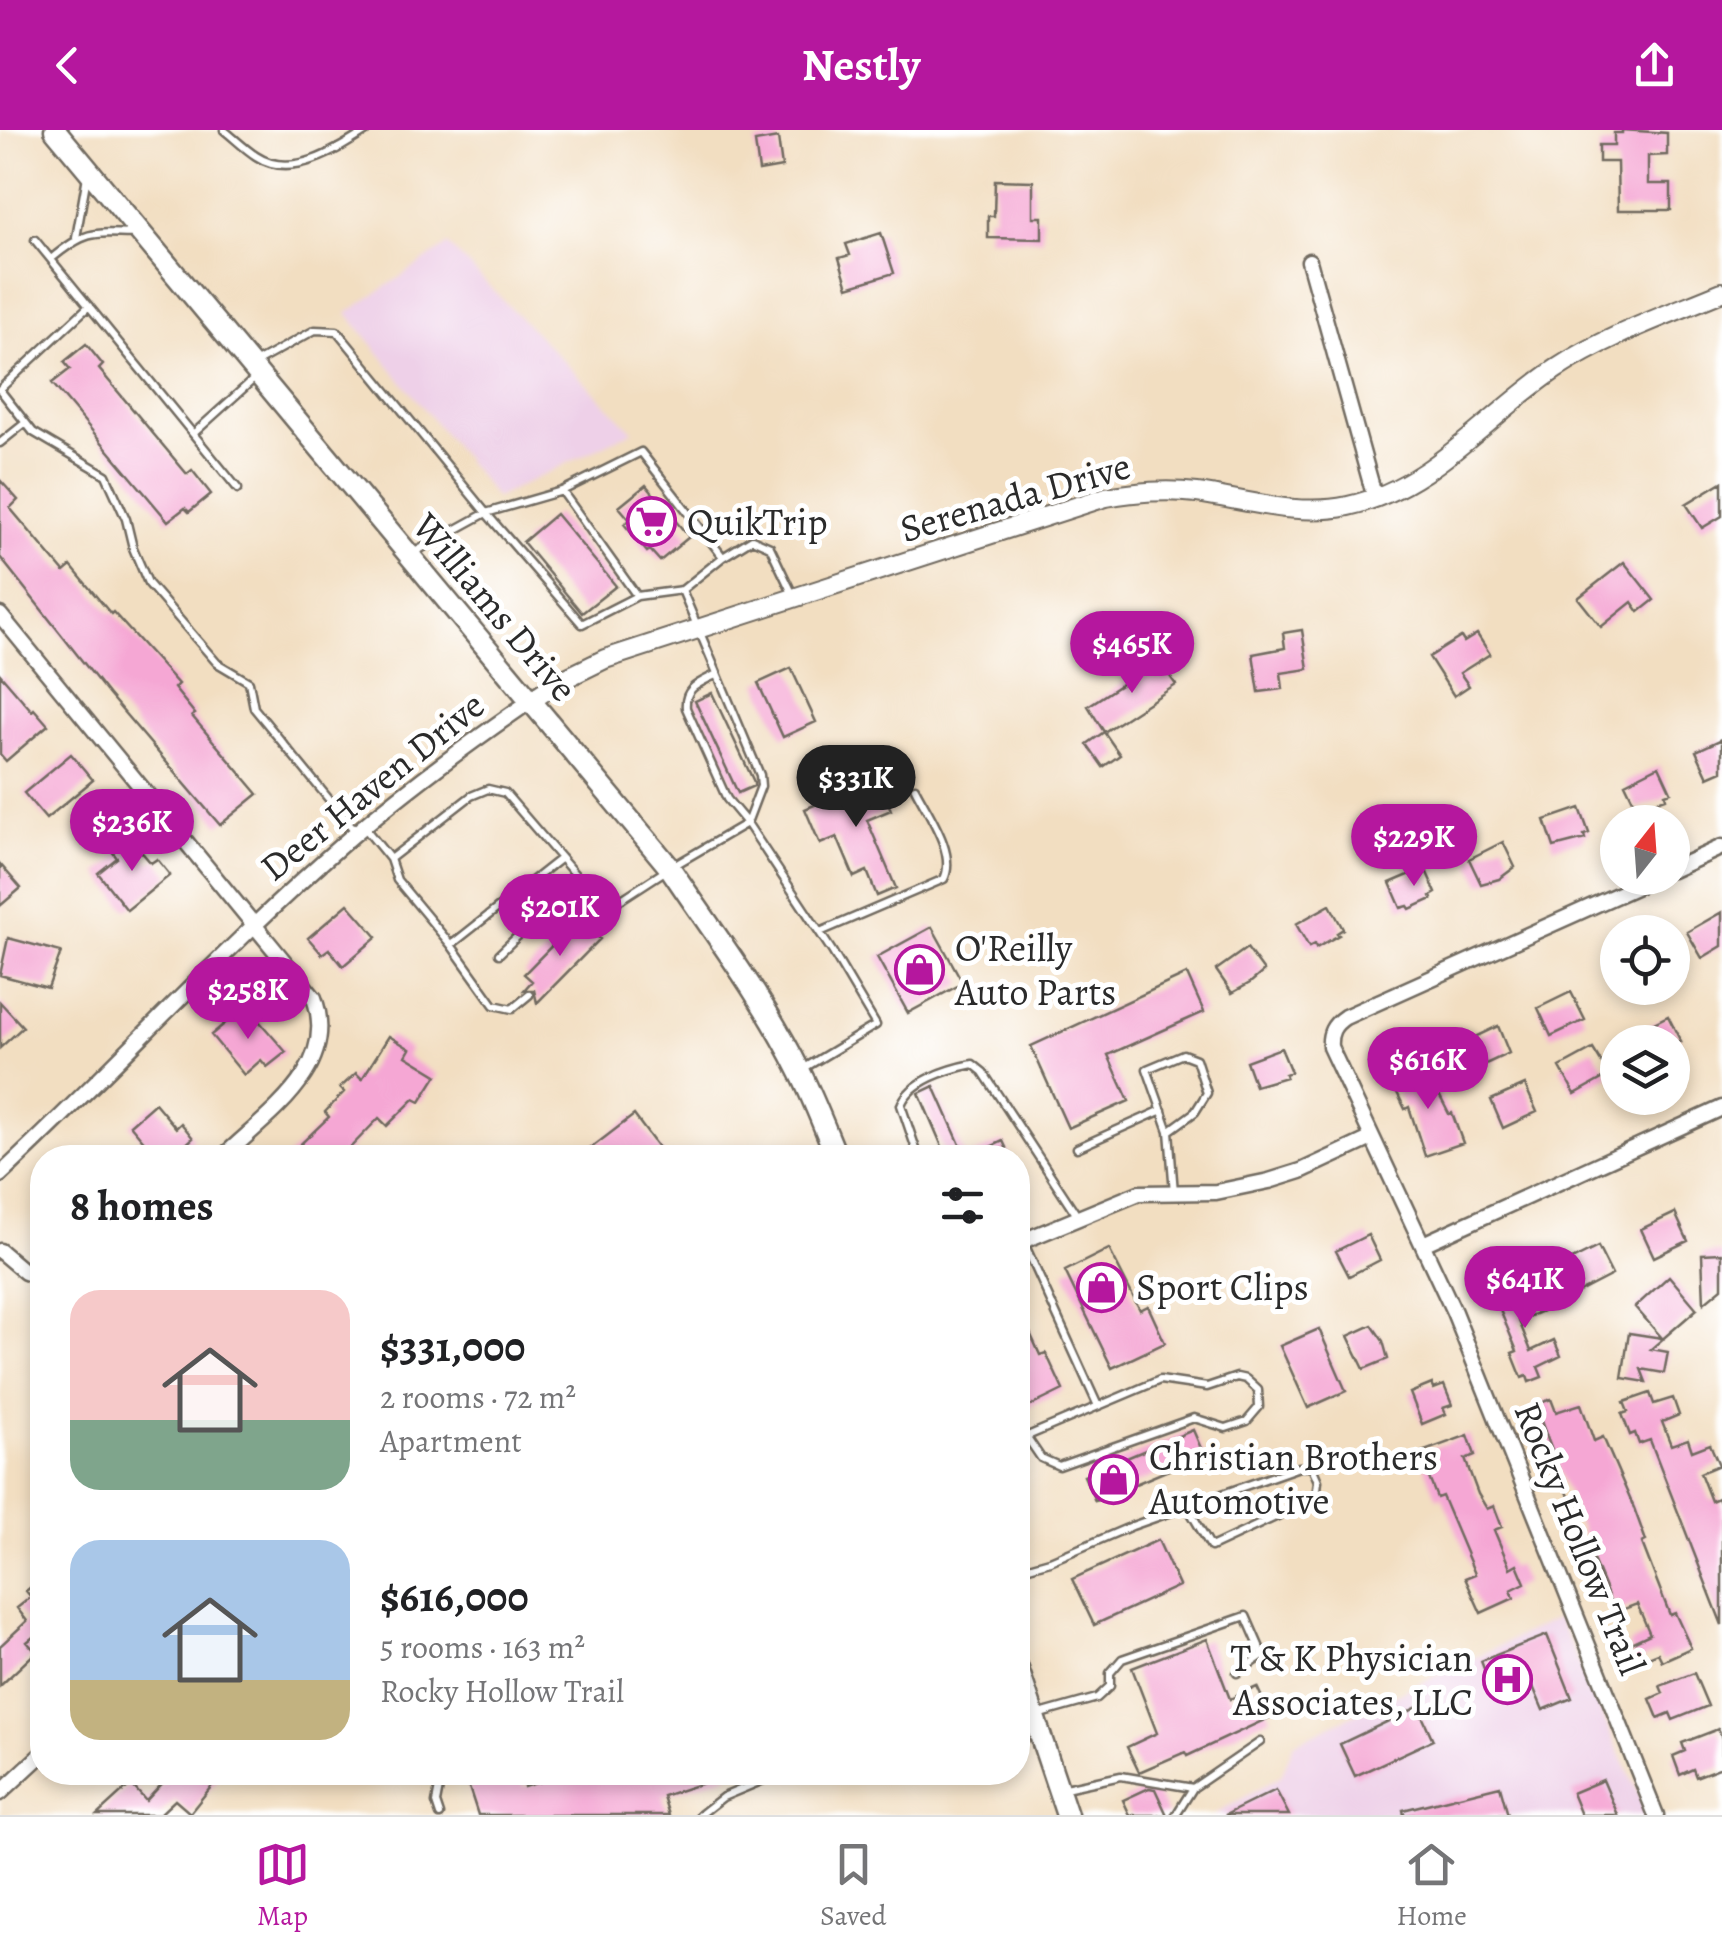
<!DOCTYPE html>
<meta charset="utf-8">
<style>
:root{--surface:#fff;--page:#f2f2f2;--text:#202124;--muted:#757577;--line:#e0e0e0;--accent:#b5179e}
body{margin:0;font-family:Alegreya,serif;background:var(--page);color:var(--text);height:100vh;display:flex;flex-direction:column;font-size:38px;white-space:nowrap}
*{box-sizing:border-box;margin:0}
p{font-size:32px;color:var(--muted)}
.icon{flex:none;width:55px;height:55px;fill:none;stroke:currentColor;stroke-width:2;stroke-linecap:round;stroke-linejoin:round}
.map{position:relative;flex:1;overflow:hidden}
.details{position:absolute;left:30px;top:1015px;width:1000px;height:640px;display:flex;flex-direction:column;background:var(--surface);border-radius:40px;box-shadow:0 5px 15px #0003}
.details>*{flex:none}
.needle{width:65px;rotate:17deg}
.controls{position:absolute;left:1600px;top:675px;display:grid;gap:20px}
.controls a{display:grid;place-items:center;width:90px;height:90px;border-radius:50%;background:var(--surface);box-shadow:0 5px 15px #0003;font-size:50px}
.price{position:absolute;translate:-50% -85px;padding:0 22px;border-radius:35px;background:var(--accent);color:#fff;font-size:32px;line-height:65px;filter:drop-shadow(0 2px 5px #0008)}
.price::after{content:'';position:absolute;left:50%;top:60px;width:30px;height:22px;margin-left:-15px;background:inherit;clip-path:polygon(0 0,100% 0,50% 100%)}
.price.active{background:#222;color:#fff}
ul{padding:0;list-style:none}
li{display:flex;align-items:center;gap:30px;height:250px;padding:0 40px}
li span{display:grid;place-items:center;flex:none;width:280px;height:200px;border-radius:30px;color:#555}
li>.icon{margin-inline-start:auto}
span .icon{width:120px;height:120px;fill:#fffc;stroke-width:1}
li b{font-size:42px}
h2{display:flex;justify-content:space-between;align-items:center;height:120px;padding:0 40px;font-size:42px}
header{display:flex;justify-content:space-between;align-items:center;height:130px;padding:0 40px;background:var(--accent);color:#fff;font-size:45px;font-weight:700}
.dock{display:flex;justify-content:space-around;align-items:center;height:140px;border-top:2px solid var(--line);background:var(--surface);font-size:28px;color:var(--muted)}
.dock a{display:grid;justify-items:center;gap:5px}
.dock .active{color:var(--accent)}
.map>svg:first-child{display:block}
.built{fill:#eed0e8}
.building{fill:#f5a7d4}
.lines{fill:none;stroke-linecap:round;stroke-linejoin:round}
.service-casing{stroke:#716a60;stroke-width:11}
.minor-casing{stroke:#716a60;stroke-width:19}
.tertiary-casing{stroke:#716a60;stroke-width:22}
.secondary-casing{stroke:#716a60;stroke-width:25}
.service{stroke:#fff;stroke-width:6}
.minor{stroke:#fff;stroke-width:14}
.tertiary{stroke:#fff;stroke-width:18}
.secondary{stroke:#fff;stroke-width:20}
.labels{text-anchor:middle;dominant-baseline:central;stroke-width:10;stroke-linejoin:round;paint-order:stroke}
.street-label{font-size:38px;fill:#2b2b2b;stroke:#fff}
.poi-label{font-size:38px;fill:#2b2b2b;stroke:#fff;text-anchor:start}
</style>
<header><svg class="icon" aria-label="back" viewBox="0 0 24 24"><path d="M15 5l-7 7 7 7"/></svg>Nestly<svg class="icon" aria-label="share" viewBox="0 0 24 24"><path d="M12 15V3M7 8l5-5 5 5M5 13v7h14v-7"/></svg></header>
<div class="map">
<svg width="1722" height="1685" viewBox="0 0 1722 1685">
<rect width="100%" height="100%" fill="#fff"/>
<filter id="ink" filterUnits="userSpaceOnUse"><feTurbulence type="fractalNoise" baseFrequency=".01" numOctaves="2"/><feDisplacementMap in="SourceGraphic" scale="20" xChannelSelector="R" yChannelSelector="G"/><feConvolveMatrix kernelMatrix="1 2 1 2 8 2 1 2 1" color-interpolation-filters="sRGB"/></filter>
<filter id="wash" filterUnits="userSpaceOnUse"><feTurbulence type="fractalNoise" baseFrequency=".0048" numOctaves="4" result="noise"/><feDisplacementMap in="SourceGraphic" scale="40" xChannelSelector="R" yChannelSelector="G"/><feGaussianBlur stdDeviation="2.25" result="paint"/><feColorMatrix in="noise" values="0 0 0 0 0 0 0 0 0 0 0 0 0 0 0 0 0 1.4 0 .05"/><feComposite in="paint" operator="in"/></filter>
<g filter="url(#wash)">
<rect width="100%" height="100%" fill="#f2dec1"/>
<path class="built" d="M448,115L633,301L496,368L347,183Z
M1558,1488L1648,1685H1214L1281,1646L1294,1613Z"/>
<g id="blocks">
<path class="building" d="M1622,0L1667,3V25L1648,26V54H1671V80H1618L1617,32H1599V15H1614V3H1622Z
M778,8L782,37L759,41L755,12Z
M995,50L1033,51V87H1042V109L988,108V86H994Z
M881,103L894,143L848,157L839,128L850,125L846,114Z
M86,214L103,235L99,239L187,344L192,340L211,364L189,382L185,378L168,391L52,253L70,239L64,232Z
M0,350L18,370L10,378L64,442L71,436L111,484L113,482L178,554L174,558L195,584L192,586L258,664L220,695L109,565L0,427Z
M1722,352V386L1702,398L1686,374Z
M646,355L689,407L660,431L650,420L647,422L624,394L630,390L619,377Z
M556,384L616,456L582,483L523,412Z
M1624,432L1654,470L1639,482L1632,472L1601,497L1578,468Z
M1302,500L1308,539L1281,543L1283,559L1259,562L1253,524L1285,518L1283,503Z
M1477,504L1490,524L1460,543L1469,556L1454,566L1429,527L1461,507L1464,512Z
M1159,530L1176,555L1104,602L1088,576Z
M791,538L816,592L783,607L758,553Z
M0,544L32,581L34,579L48,595L6,631L0,624Z
M712,563L754,652V656L738,663L695,571Z
M1104,602L1120,625L1103,637L1087,614Z
M1722,609V641L1708,647L1696,621Z
M71,624L93,650L46,689L24,663Z
M1659,636L1671,662L1665,664L1666,668L1637,678L1625,653Z
M878,648L891,680L867,690L896,758L877,766L867,741L854,747L837,707L820,714L805,679Z
M1580,678L1589,703L1584,705L1585,709L1554,717L1545,690Z
M128,706L151,733L157,729L170,745L127,780L98,743L117,728L111,720Z
M1503,712L1515,737L1499,749L1481,754L1469,729Z
M0,734L21,758L0,776Z
M1425,738L1436,763L1431,766L1432,769L1410,779L1408,776L1401,778L1390,753Z
M348,774L377,807L343,836L329,819L322,824L308,808Z
M1330,775L1343,799L1337,803L1339,805L1316,818L1315,814L1309,817L1296,794Z
M1722,782V816L1702,828L1687,802Z
M579,788L586,795V805H596L600,809L537,873L534,860H524L532,851L524,844Z
M932,797L963,853L908,883L877,827Z
M8,808L61,822L48,858L0,845Z
M1247,818L1264,841L1250,853L1232,863L1216,840Z
M1187,844L1204,882L1108,925L1129,971L1068,998L1031,916Z
M1571,862L1585,890L1551,906L1538,878Z
M0,872L23,897L0,918Z
M246,876L286,922L267,937L261,930L244,945L211,905Z
M1668,886L1681,912H1638L1634,903Z
M1498,896L1509,923L1475,939L1462,913Z
M389,906L410,919L406,926L437,945L420,972L414,969L387,996L379,988L348,1020L355,1028H286L329,987L325,982L344,962L340,958L356,943L362,949Z
M1281,918L1291,942L1285,944L1286,947L1255,956L1246,931Z
M1593,919L1609,945L1575,964L1560,937Z
M1425,937L1449,984L1452,983L1463,1013L1425,1026L1409,977L1405,979L1392,952Z
M1525,955L1537,982L1503,998L1491,970Z
M934,956L966,1028H947L919,963Z
M155,973L176,998L181,993L193,1008L171,1028H158L130,995Z
M634,985L666,1028H578Z
M1003,1011L1011,1028H967Z
M1675,1083L1688,1111L1654,1127L1641,1099Z
M1368,1105L1380,1130L1349,1146L1336,1121Z
M1598,1117L1612,1145L1579,1162L1564,1134Z
M1109,1119L1140,1180L1148,1176L1165,1213L1112,1238L1065,1141Z
M1722,1123V1158L1704,1173L1702,1124Z
M1669,1146L1697,1179L1651,1219L1668,1222L1664,1243L1641,1239L1646,1252L1622,1248L1629,1203L1662,1208L1635,1177Z
M1531,1153L1542,1181L1519,1191L1531,1221L1554,1210L1561,1226L1538,1237L1542,1247L1529,1252L1527,1246L1522,1248L1512,1223L1517,1221L1495,1168Z
M1018,1176L1040,1225L1046,1223L1063,1260L1018,1282Z
M1372,1195L1383,1211L1388,1229L1364,1239L1348,1206Z
M1319,1199L1346,1261L1308,1278L1280,1216Z
M1432,1254L1434,1259L1444,1255L1452,1275L1443,1278L1446,1284L1422,1294L1410,1263Z
M1650,1263L1654,1274L1673,1268L1679,1285L1662,1292L1671,1315L1688,1309L1692,1321L1710,1314L1719,1335L1700,1343L1711,1371L1718,1368L1722,1377V1495L1650,1310L1639,1314L1635,1303L1630,1305L1622,1284L1628,1282L1624,1272Z
M1551,1269L1556,1282L1581,1274L1594,1311L1603,1307L1634,1378L1646,1411L1642,1413L1670,1485L1675,1483L1691,1518L1662,1531L1658,1523L1636,1532L1628,1514L1650,1504L1637,1474L1619,1481L1615,1471L1611,1473L1587,1415L1535,1275Z
M1193,1300L1204,1325L1095,1371L1084,1346Z
M1468,1305L1475,1325L1465,1329L1478,1364L1487,1379L1494,1376L1502,1397L1494,1400L1510,1438L1517,1434L1525,1453L1511,1460L1514,1468L1481,1483L1465,1448L1475,1444L1442,1366L1437,1368L1419,1323Z
M1158,1410L1179,1456L1094,1495L1072,1449Z
M42,1448V1500L27,1512L36,1522L0,1556V1516L27,1491L17,1478L31,1467L26,1461Z
M1547,1505L1572,1568L1543,1580L1529,1547L1493,1562L1481,1531Z
M1207,1509L1230,1569L1257,1557L1271,1587L1187,1626L1185,1622L1139,1642L1127,1617L1157,1603L1132,1538Z
M1694,1543L1708,1576L1673,1590L1670,1583L1658,1588L1650,1569L1663,1563L1660,1556Z
M1418,1577L1433,1610L1355,1646L1340,1614Z
M1718,1599L1722,1608V1637L1696,1647L1693,1639L1680,1645L1673,1626L1685,1621L1682,1613Z
M173,1642H223L190,1683L175,1670L159,1685H97L131,1654L146,1671Z
M464,1642H520L524,1657L570,1642H727L728,1645L663,1666L669,1685H478Z
M1603,1650L1618,1685H1581L1572,1663Z
M1500,1656L1508,1685H1404L1403,1680Z
M1149,1658L1155,1659L1167,1685H1130L1123,1670Z
M1276,1660L1289,1685H1225Z"/>
</g>
</g>
<g filter="url(#ink)">
<use href="#blocks" fill-opacity="0" stroke="#716a60" stroke-width="2.5"/>
<g class="lines">
<defs>
<path id="service" d="M224,0C235,9 245,19 256,26C292,50 337,20 368,0
M76,108L87,46
M35,110L238,359
M51,129C85,101 92,102 136,104
M255,233L315,200L337,201L486,383L562,361L637,466L682,460L760,645L761,656L747,693L675,735
M0,259L89,176
M0,260L33,302L106,345L126,389L133,418L148,453L217,533L249,552L254,578L355,701
M193,304L255,248
M0,313L25,293
M562,361L641,322L723,427L752,409L770,417L794,467
M413,423L486,383L582,494L637,466
M682,460L723,427
M717,544C700,553 684,557 686,578L727,669L747,693L832,821L876,895L801,940
M364,697L390,729L397,750L451,815L494,875L512,879L529,865
M390,729L471,666L488,659L505,663L578,748L611,776L665,741
M591,800L611,776
M820,802L944,749C957,723 927,682 915,658
M451,815L561,728
M499,824L578,748
M1169,1001L1147,939L1183,924L1196,929L1207,963L1195,982L1169,1001L1174,1062
M1077,1018L1162,980
M919,1028L901,975C910,951 948,939 973,934L983,942L1078,1087
M1024,1113L1098,1276
M1018,1310L1160,1250L1207,1257L1237,1247L1246,1249L1258,1260L1259,1277L1247,1291L1226,1298L1194,1288L1059,1336L1041,1328L1026,1306
M1018,1440L1050,1431L1132,1396L1299,1337H1312L1318,1351L1316,1368L1211,1417L1188,1378
M1040,1584L1097,1568L1110,1556V1543L1122,1529L1246,1486L1263,1525L1237,1543
M1065,1658L1121,1646L1193,1658L1260,1612
M440,1685L436,1673L442,1642
M700,1685L723,1667L783,1642
M1176,1685L1193,1658"/>
<path id="minor" d="M1309,131L1375,368
M0,485L314,868C340,939 266,985 222,1028
M1672,740L1722,717
M1655,748L1345,887C1333,895 1329,903 1330,917L1454,1182L1656,1685
M0,1045C119,934 229,812 352,706C408,658 468,614 529,572
M1018,1113L1139,1063L1216,1062L1269,1051L1301,1041L1372,1008
M1423,1114L1722,978
M0,1121L25,1142L42,1148
M0,1663L42,1624"/>
<path id="tertiary" d="M529,572L558,552L605,529L1106,367C1137,362 1165,359 1197,363C1246,370 1298,387 1348,376C1432,358 1487,285 1556,239C1606,206 1667,185 1722,162"/>
<path id="secondary" d="M55,0L670,738C715,805 764,869 800,942C814,970 825,999 837,1028
M1018,1539L1067,1685"/>
</defs>
<use href="#service" class="service-casing"/>
<use href="#minor" class="minor-casing"/>
<use href="#tertiary" class="tertiary-casing"/>
<use href="#secondary" class="secondary-casing"/>
<use href="#service" class="service"/>
<use href="#minor" class="minor"/>
<use href="#tertiary" class="tertiary"/>
<use href="#secondary" class="secondary"/>
</g>
</g>
<defs>
<symbol id="supermarket-ring" viewBox="-11 -11 22 22"><circle r="9.5" fill="#fff" stroke="#b5179e" stroke-width="1.5"/><path d="M-6-5.5h2.5l.6 2H6L4.5 2H-2.5L-4.4-4H-6ZM-1.5 3.2a1.3 1.3 0 1 0 .1 0ZM3 3.2a1.3 1.3 0 1 0 .1 0Z" fill="#b5179e"/></symbol>
<symbol id="shop-ring" viewBox="-11 -11 22 22"><circle r="9.5" fill="#fff" stroke="#b5179e" stroke-width="1.5"/><path d="M-5-2.5h2.3a2.7 3.5 0 0 1 5.4 0H5L5.5 6h-11ZM-1.5-2.5h3a1.5 2.3 0 0 0-3 0Z" fill="#b5179e"/></symbol>
<symbol id="hospital-ring" viewBox="-11 -11 22 22"><circle r="9.5" fill="#fff" stroke="#b5179e" stroke-width="1.5"/><path d="M-5-5h3v3.5h4V-5h3V5h-3V1.5h-4V5h-3Z" fill="#b5179e"/></symbol>
</defs>
<g fill-rule="evenodd">
<use href="#supermarket-ring" x="624" y="364" width="55" height="55"/>
<use href="#shop-ring" x="892" y="812" width="55" height="55"/>
<use href="#shop-ring" x="1074" y="1130" width="55" height="55"/>
<use href="#shop-ring" x="1086" y="1322" width="55" height="55"/>
<use href="#hospital-ring" x="1480" y="1522" width="55" height="55"/>
</g>
<g class="labels">
<g class="street-label">
<text transform="translate(1015 367) rotate(-16)">Serenada Drive</text>
<text transform="translate(495 477) rotate(50)">Williams Drive</text>
<text transform="translate(372 656) rotate(-39)">Deer Haven Drive</text>
<text transform="translate(1580 1408) rotate(68)">Rocky Hollow Trail</text>
</g>
<g class="poi-label">
<text x="687" y="392">QuikTrip</text>
<text x="955" y="818">O'Reilly<tspan x="955" dy="44">Auto Parts</tspan></text>
<text x="1136" y="1157">Sport Clips</text>
<text x="1149" y="1327">Christian Brothers<tspan x="1149" dy="44">Automotive</tspan></text>
<text x="1473" y="1528" text-anchor="end">T &amp; K Physician<tspan x="1473" dy="44">Associates, LLC</tspan></text>
</g>
</g>
</svg>
<div class="controls">
<a><svg class="needle" viewBox="-14 -14 28 28"><path d="M0-13l5 13h-10z" fill="#e53935"/><path d="M0 13l5-13h-10z" fill="#757577"/></svg></a>
<a><svg class="icon" aria-label="locate" viewBox="0 0 24 24"><circle cx="12" cy="12" r="6"/><path d="M12 2v4M12 18v4M2 12h4M18 12h4"/></svg></a>
<a><svg class="icon" aria-label="layers" viewBox="0 0 24 24"><path d="M12 4l9 5-9 5-9-5zM3 14l9 5 9-5"/></svg></a>
</div>
<b class="price" style="left:1132px;top:566px">$465K</b>
<b class="price active" style="left:856px;top:700px">$331K</b>
<b class="price" style="left:132px;top:744px">$236K</b>
<b class="price" style="left:1414px;top:759px">$229K</b>
<b class="price" style="left:560px;top:829px">$201K</b>
<b class="price" style="left:248px;top:912px">$258K</b>
<b class="price" style="left:1428px;top:982px">$616K</b>
<b class="price" style="left:1525px;top:1201px">$641K</b>
<section class="details">
<h2>8 homes<svg class="icon" aria-label="filters" viewBox="0 0 24 24"><path d="M4 7h16M4 17h16"/><circle cx="9" cy="7" r="2"/><circle cx="15" cy="17" r="2"/></svg></h2>
<ul>
<li><span style="background:linear-gradient(#f6c9c9 65%,#7fa58c 0)"><svg class="icon" aria-label="home" viewBox="0 0 24 24"><path d="M3 11l9-7 9 7M6 9v11h12V9"/></svg></span><div><b>$331,000</b><p>2 rooms · 72 m²</p><p>Apartment</p></div></li>
<li><span style="background:linear-gradient(#a9c7e8 70%,#c2b280 0)"><svg class="icon" aria-label="home" viewBox="0 0 24 24"><path d="M3 11l9-7 9 7M6 9v11h12V9"/></svg></span><div><b>$616,000</b><p>5 rooms · 163 m²</p><p>Rocky Hollow Trail</p></div></li>
</ul>
</section>
</div>
<nav class="dock">
<a class="active"><svg class="icon" aria-label="map" viewBox="0 0 24 24"><path d="M3 6l6-2 6 2 6-2v14l-6 2-6-2-6 2zM9 4v14M15 6v14"/></svg>Map</a>
<a><svg class="icon" aria-label="saved" viewBox="0 0 24 24"><path d="M7 4h10v16l-5-4-5 4z"/></svg>Saved</a>
<a><svg class="icon" aria-label="home" viewBox="0 0 24 24"><path d="M3 11l9-7 9 7M6 9v11h12V9"/></svg>Home</a>
</nav>
